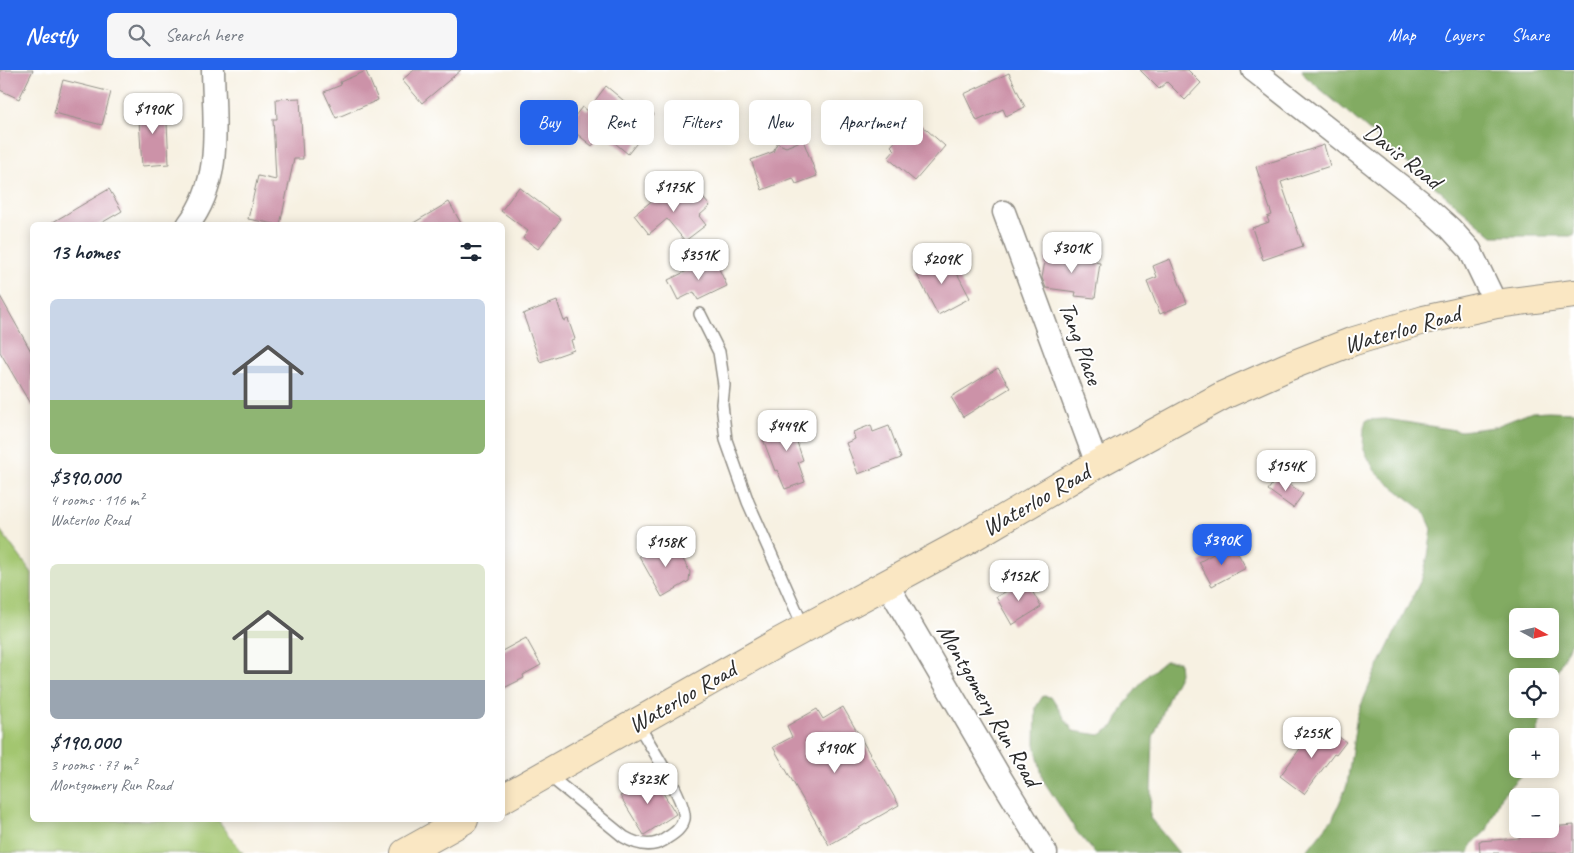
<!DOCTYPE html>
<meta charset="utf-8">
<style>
:root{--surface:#fff;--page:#f6f6f7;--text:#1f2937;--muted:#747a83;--accent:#2563eb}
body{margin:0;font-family:Caveat,sans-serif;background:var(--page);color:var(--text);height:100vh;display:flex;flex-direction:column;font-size:19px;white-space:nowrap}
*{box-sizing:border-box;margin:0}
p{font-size:16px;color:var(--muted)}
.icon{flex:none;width:28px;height:28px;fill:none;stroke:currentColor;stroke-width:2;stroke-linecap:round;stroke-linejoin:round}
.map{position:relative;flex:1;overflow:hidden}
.side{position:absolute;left:30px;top:152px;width:475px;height:600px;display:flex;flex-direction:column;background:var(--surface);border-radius:8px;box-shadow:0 2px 12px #0003}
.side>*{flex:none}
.hud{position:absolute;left:520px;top:30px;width:475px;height:45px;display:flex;gap:10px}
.needle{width:32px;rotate:98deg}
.buttons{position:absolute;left:1509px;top:538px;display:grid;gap:10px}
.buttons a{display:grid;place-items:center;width:50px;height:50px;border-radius:8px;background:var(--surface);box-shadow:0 2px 12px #0003;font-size:25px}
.price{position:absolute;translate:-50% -42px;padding:0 11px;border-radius:10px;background:#fff;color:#222;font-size:16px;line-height:32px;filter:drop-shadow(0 1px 2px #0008)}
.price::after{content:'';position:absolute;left:50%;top:30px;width:15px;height:11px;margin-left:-8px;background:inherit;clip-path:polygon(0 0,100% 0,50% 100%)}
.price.selected{background:var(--accent);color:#fff}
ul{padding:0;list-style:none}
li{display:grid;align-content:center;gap:10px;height:265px;padding:0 20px}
li span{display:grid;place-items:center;height:155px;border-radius:8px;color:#555}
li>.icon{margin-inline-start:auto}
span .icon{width:90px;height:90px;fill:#fffc;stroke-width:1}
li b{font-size:21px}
h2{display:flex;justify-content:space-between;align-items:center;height:60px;padding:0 20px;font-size:21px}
.chip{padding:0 18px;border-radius:8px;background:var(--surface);box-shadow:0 2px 12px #0003;font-size:18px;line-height:45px}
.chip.selected{background:var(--accent);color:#fff}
header{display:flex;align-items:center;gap:30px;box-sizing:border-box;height:70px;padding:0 25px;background:var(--accent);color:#fff}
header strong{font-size:24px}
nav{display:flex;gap:28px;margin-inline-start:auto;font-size:18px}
.search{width:350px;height:45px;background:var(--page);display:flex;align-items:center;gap:12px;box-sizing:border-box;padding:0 18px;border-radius:8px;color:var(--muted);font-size:19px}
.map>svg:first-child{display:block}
.green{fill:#a3c66f;stroke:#67784d}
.forest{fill:#82ab62;stroke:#566b46;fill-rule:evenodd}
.building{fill:#cc92a8}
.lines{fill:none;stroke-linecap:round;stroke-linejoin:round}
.lane-casing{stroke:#918e86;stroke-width:14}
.street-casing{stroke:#918e86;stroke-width:25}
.secondary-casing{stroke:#918e86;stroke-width:30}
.lane{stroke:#fff;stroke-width:11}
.street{stroke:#fff;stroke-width:22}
.secondary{stroke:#fae7c3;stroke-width:28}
.labels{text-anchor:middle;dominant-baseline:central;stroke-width:4;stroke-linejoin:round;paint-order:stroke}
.street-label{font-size:24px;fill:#2b2b2b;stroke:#fff}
</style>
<header>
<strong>Nestly</strong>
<div class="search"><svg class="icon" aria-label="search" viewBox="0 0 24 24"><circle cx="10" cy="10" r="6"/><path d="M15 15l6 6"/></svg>Search here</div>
<nav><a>Map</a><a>Layers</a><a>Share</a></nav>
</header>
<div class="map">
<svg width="1574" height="783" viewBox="0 0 1574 783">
<rect width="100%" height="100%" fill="#fff"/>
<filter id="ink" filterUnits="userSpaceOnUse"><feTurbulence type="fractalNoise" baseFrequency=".02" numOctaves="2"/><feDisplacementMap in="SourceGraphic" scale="10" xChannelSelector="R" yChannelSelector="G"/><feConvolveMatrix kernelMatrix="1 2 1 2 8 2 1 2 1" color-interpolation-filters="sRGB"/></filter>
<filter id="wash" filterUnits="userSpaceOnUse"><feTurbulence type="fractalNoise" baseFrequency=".0096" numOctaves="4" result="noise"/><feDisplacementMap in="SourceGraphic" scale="20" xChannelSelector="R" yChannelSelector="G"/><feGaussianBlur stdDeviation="1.12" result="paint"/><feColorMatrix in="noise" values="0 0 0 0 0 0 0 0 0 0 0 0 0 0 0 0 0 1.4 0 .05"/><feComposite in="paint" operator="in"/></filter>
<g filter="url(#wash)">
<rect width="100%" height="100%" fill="#f7f1e2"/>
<path class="green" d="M0,460L32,503V750H218L243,783H0Z"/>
<path class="forest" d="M1302,0H1574V166H1493L1305,6Z
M1548,341L1574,342V566L1550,616V606H1518V639H1544L1536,666H1518V699H1525L1523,703L1501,726L1487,760L1472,774L1469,783H1305L1333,748L1347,715L1357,645L1373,607L1422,508L1428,486L1432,459L1424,441L1388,413L1375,401L1363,378L1364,358L1366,350L1386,349L1461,361L1494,357L1532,342ZM1518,546H1550V579H1518Z
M1165,591H1179L1180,604L1172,619L1153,668L1150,748L1179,783H1095L1077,762L1043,710L1035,674L1036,637L1043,626L1051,627L1073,661L1100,665L1114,656L1126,632L1148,605Z"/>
<g id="blocks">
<path class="building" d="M0,0H33L19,29L0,20Z
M414,0H461L422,33L402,10Z
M1140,0H1188L1201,13L1185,30L1167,12L1159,19Z
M366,1L378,30L336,48L324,22L341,15L340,12Z
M1009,3L1025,37L1006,46L1003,39L977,51L964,24Z
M63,10L111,22L102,55L54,43Z
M606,16L635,40L641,33L654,44L649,51L652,54L628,84L603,63L592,76L567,56L582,37L587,41Z
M300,28L303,89H294L280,155L248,149L258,106L276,110L273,49H277L276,29Z
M161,33L162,53H167L169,94L142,96L138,34Z
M919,53L945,76L915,111L888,88L895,80L891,76L903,63L907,67Z
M803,70L817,106L796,114L793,108L762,120L751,90L773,82L777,73L786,77Z
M1324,75L1330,96L1281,112L1303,176L1263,190L1252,158L1269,152L1267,147L1272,145L1256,97Z
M677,116L688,130L698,122L710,136L699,146L706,155L685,171L667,149L649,164L634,145L668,118L670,120Z
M519,117L561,149L538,179L523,168L528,161L501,141Z
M109,119L122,141L98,155H48Z
M449,132L462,155H410Z
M1067,178L1083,180L1081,190L1100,193L1095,228L1075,226L1076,222L1046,218L1042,208L1046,185L1065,188Z
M947,184L970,228L938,245L915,201Z
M714,188L727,216L698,230L694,222L678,230L668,210Z
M1170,189L1187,233L1160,244L1147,211L1157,207L1153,196Z
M0,226L32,283V337L0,282Z
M557,231L564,251L568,249L575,269L571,270L574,280L540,292L523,244Z
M998,298L1010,318L963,347L951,327Z
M801,349L808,368L797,372L803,390L798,392L805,412L785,419L777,400L775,401L761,364Z
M871,355L873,362L889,356L901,388L858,404L846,373L855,369L853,362Z
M1278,406L1303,424L1293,438L1268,420Z
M665,472L675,475L690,502L689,511L662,527L639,486Z
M1224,478L1227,483L1235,478L1246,498L1212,516L1199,492Z
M1026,510L1041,537L1012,555L996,527Z
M526,568L541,595L523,605L524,608L502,619V581Z
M843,637L899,735L829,775L773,677L792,667L787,656L817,639L823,649Z
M1321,654L1346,672L1336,685L1334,684L1304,724L1280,706L1310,665L1312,667Z
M652,705L676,744L644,765L620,726Z
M1574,755V783H1480L1479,771L1520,768L1519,760L1550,759V757Z"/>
</g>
</g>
<g filter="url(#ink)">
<use href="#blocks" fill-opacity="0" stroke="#918e86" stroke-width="1"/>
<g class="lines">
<defs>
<path id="lane" d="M700,244L719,282L724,315L722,334L726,370L748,432L804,558
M547,704L624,767C636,774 651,778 664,770C673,764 681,760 684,749C688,733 647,670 637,653"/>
<path id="street" d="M1253,0L1420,131L1450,158L1470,180L1496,234
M1004,142L1097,394
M188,155C223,109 214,55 213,0
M887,514L1000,707L1046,783"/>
<path id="secondary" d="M502,729L779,572L959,475L1097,394L1224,325L1287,297L1351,272L1424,250L1496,234L1574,224
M405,783L464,750"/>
</defs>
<use href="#lane" class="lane-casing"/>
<use href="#street" class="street-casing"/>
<use href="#secondary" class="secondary-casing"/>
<use href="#lane" class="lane"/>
<use href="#street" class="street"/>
<use href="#secondary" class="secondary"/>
</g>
</g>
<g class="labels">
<g class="street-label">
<text transform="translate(1403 86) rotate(38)">Davis Road</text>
<text transform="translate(1402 259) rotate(-16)">Waterloo Road</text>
<text transform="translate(1081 273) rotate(70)">Tang Place</text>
<text transform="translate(1036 430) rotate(-30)">Waterloo Road</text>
<text transform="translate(682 627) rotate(-30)">Waterloo Road</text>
<text transform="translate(989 635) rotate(60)">Montgomery Run Road</text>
</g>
</g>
</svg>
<div class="buttons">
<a><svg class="needle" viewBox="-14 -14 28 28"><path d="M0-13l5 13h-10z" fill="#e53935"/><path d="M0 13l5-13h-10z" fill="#747a83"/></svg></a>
<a><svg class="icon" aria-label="locate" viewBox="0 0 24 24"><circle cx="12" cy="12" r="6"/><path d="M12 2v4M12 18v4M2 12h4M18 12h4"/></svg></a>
<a>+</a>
<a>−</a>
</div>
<b class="price" style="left:153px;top:65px">$190K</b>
<b class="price" style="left:674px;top:143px">$175K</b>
<b class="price" style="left:1072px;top:204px">$301K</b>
<b class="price" style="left:699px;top:211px">$351K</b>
<b class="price" style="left:942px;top:215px">$209K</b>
<b class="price" style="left:787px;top:382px">$449K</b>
<b class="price" style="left:1286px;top:422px">$154K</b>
<b class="price selected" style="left:1222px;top:496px">$390K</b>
<b class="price" style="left:666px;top:498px">$158K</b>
<b class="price" style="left:1019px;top:532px">$152K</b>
<b class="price" style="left:1312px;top:689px">$255K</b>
<b class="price" style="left:835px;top:704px">$190K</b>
<b class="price" style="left:648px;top:735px">$323K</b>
<div class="hud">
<a class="chip selected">Buy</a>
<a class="chip">Rent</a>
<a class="chip">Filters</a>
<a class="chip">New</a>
<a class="chip">Apartment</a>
</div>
<section class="side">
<h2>13 homes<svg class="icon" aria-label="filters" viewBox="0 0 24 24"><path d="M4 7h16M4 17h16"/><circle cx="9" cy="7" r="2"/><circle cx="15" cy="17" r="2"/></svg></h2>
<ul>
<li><span style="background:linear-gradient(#c9d6e8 65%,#8fb573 0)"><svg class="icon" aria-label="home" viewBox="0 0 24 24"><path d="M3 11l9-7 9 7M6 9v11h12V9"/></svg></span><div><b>$390,000</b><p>4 rooms · 116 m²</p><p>Waterloo Road</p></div></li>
<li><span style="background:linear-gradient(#dfe7d0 75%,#9aa5b1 0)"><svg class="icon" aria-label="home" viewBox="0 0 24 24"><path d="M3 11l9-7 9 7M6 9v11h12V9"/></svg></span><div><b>$190,000</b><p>3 rooms · 77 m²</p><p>Montgomery Run Road</p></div></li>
</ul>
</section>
</div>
